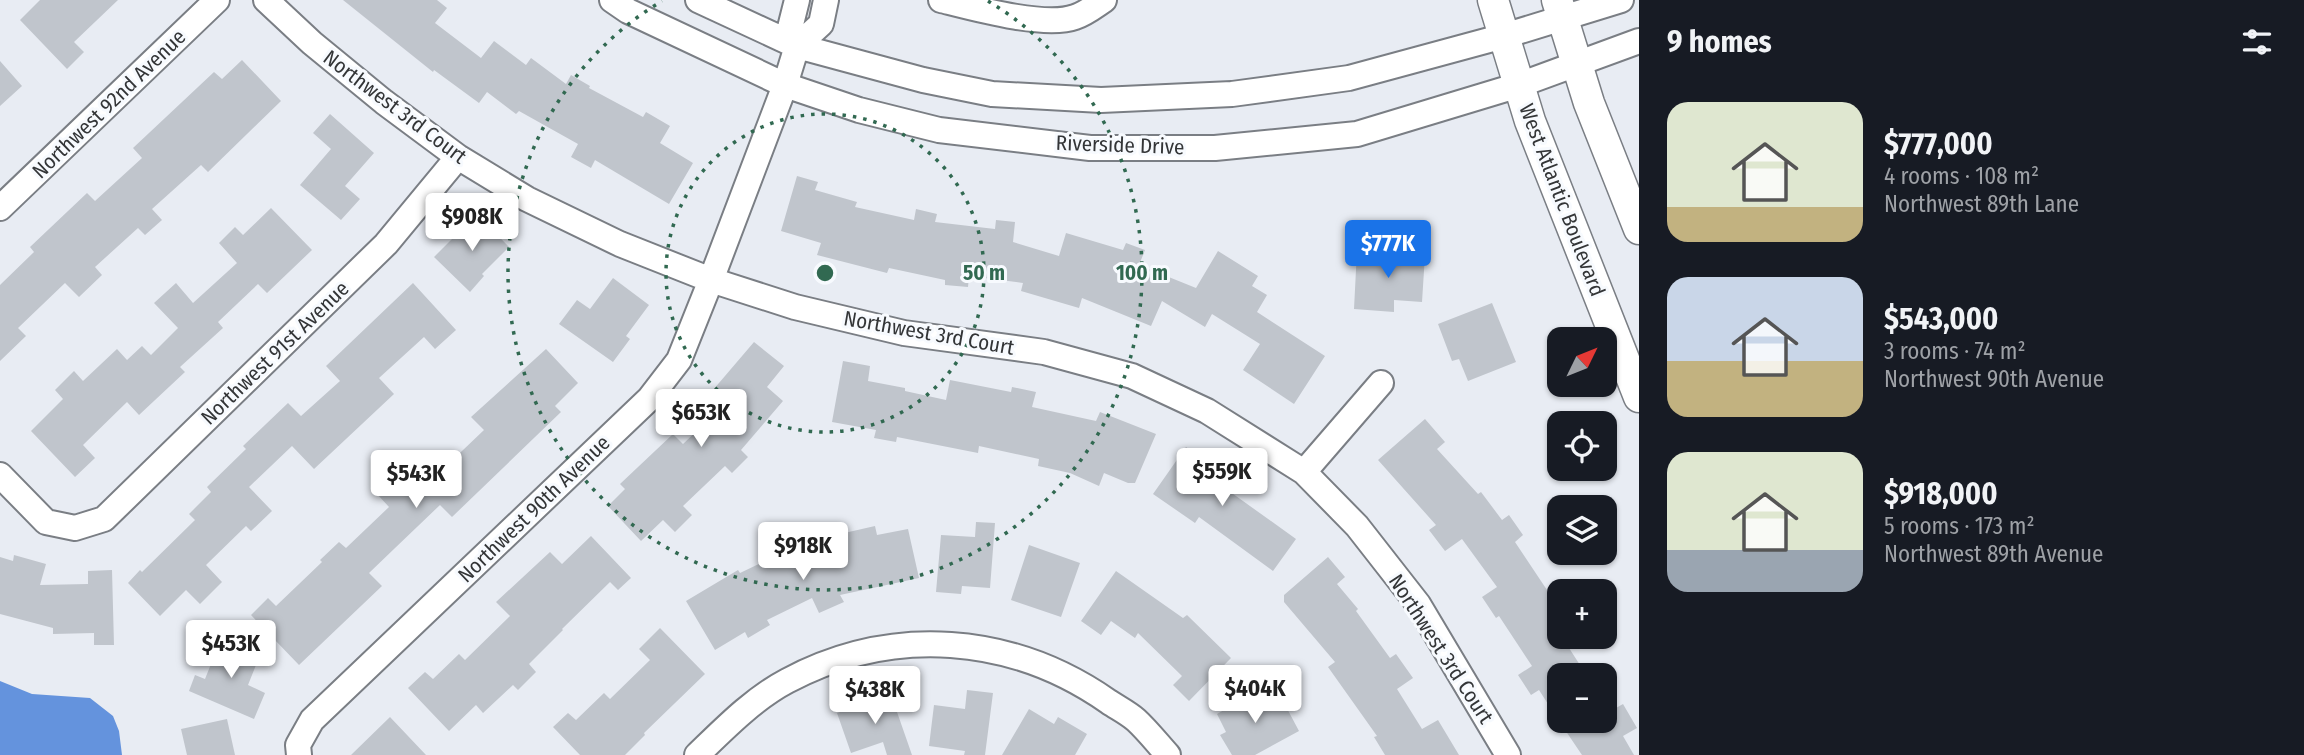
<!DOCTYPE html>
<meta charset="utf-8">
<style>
:root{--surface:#171b24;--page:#20242c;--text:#f1f3f6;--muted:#9ea1a6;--accent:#1a73e8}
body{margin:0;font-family:"Fira Sans Condensed",sans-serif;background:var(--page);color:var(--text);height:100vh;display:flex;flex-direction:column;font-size:26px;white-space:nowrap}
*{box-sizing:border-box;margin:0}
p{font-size:23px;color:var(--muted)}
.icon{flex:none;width:38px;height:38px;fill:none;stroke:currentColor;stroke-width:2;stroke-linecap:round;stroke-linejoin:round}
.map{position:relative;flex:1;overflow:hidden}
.drawer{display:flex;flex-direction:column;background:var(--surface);width:665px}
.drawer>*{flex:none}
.needle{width:46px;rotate:47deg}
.buttons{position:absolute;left:1547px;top:327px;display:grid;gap:14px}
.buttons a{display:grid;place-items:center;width:70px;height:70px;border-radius:14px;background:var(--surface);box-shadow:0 2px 5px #0004;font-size:35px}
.price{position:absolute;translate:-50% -60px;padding:0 16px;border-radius:7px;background:#fff;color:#222;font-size:23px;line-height:46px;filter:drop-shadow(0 2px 4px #0008)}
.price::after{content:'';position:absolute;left:50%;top:42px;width:21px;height:16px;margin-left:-10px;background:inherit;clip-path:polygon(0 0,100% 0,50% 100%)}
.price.selected{background:var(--accent);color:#fff}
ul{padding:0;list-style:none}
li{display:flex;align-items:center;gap:21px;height:175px;padding:0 28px}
li span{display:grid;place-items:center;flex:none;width:196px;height:140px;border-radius:21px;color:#555}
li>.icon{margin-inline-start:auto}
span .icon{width:84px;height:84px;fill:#fffc;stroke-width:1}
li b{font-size:30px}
h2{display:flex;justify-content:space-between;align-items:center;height:84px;padding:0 28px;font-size:30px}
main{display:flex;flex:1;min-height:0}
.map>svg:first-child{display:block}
.water{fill:#6493dd}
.building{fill:#c0c5cc}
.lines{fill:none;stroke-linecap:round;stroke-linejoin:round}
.minor-casing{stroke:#7a7e84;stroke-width:28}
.major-casing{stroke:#7a7e84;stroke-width:33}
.minor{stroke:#fff;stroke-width:24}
.major{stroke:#fff;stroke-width:30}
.ring{fill:none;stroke:#316951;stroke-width:3.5;stroke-dasharray:3.5 7}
.labels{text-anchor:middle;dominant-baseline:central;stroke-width:6;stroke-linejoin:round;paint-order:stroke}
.street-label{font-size:21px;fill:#333537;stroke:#f7fafe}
.centre{fill:#316951;stroke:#f7fafe;stroke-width:3.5}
.ring-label{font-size:21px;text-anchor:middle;font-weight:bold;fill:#316951;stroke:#f7fafe;stroke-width:6;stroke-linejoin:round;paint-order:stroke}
</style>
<main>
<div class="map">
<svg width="1639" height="755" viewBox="0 0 1639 755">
<rect width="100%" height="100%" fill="#e8ecf3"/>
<path class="water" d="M0,681L32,694L90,698L113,716L119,731L122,755H0Z"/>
<path class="building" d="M40,0H118L74,42L84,52L67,69L20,20Z
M343,0H437L447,8L435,23L481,58L494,41L526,65L531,58L566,84L571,75L590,86L589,88L643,117L646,112L670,126L660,143L693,163L669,204L595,160L591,168L571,157L578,144L519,111L516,114L487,92L479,103L434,70L433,72Z
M242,60L281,101L208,172L201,165L152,209L162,220L145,235L138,228L95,267L102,275L79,297L65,283L18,328L26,336L0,361V285L34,252L30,247L87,193L95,201L142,158L133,148L214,72L222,79Z
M0,61L22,86L0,106Z
M330,114L374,153L345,186L360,199L341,220L300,185L331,149L313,133Z
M797,176L818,182L815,190L857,202L855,207L914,220L916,209L937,214L935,222L995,229L996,220L1015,222L1013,242L1059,256L1066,233L1123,250L1126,243L1145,250L1139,265L1196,288L1218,251L1258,276L1252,286L1267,295L1257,312L1325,356L1294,404L1243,370L1260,344L1212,314L1205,327L1162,301L1151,326L1082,298L1079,308L1021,291L1023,283L969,276L968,287L945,285V280L889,268L887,273L817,255L821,243L781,231Z
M271,208L312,250L267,293L258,284L218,322L223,328L180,367L185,372L139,415L127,402L83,445L95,458L75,477L31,431L63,399L55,390L74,371L83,381L117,349L127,360L142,346L151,355L178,328L154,303L176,283L193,303L237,263L219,243L235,227L243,235Z
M477,214L509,247L482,274L484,276L470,292L434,257Z
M1357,250L1425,255L1422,302L1394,300V312L1354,309Z
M613,278L649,305L626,336L630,339L613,362L559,324L577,300L590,309Z
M413,283L456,330L435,349L424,337L379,378L394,394L314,469L292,446L249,487L272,511L251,531L246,526L206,565L222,582L200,604L186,590L160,616L128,583L140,570L142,572L195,520L189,514L211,492L207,487L246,449L243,446L288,403L301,416L340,381L326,366Z
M1492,303L1516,362L1468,381L1459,359L1452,361L1438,324Z
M754,342L784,366L767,387L783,401L741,450L748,457L732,473L725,466L683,506L692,515L675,532L663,520L641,541L608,506L625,489L620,484L673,434L683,444L727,402L713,390Z
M546,349L578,383L555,406L561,412L452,517L440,505L394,549L369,573L382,586L299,665L251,615L268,598L276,606L322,562L320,560L339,542L346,548L389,507L377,494L393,478L408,493L436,466L441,471L484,430L471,417Z
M843,361L870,366L868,381L905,388V391L946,400L950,380L1011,392L1012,387L1036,392L1032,407L1096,421L1100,412L1156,434L1135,483H1128L1104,473L1099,486L1070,473L1038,466L1039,459L979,446L978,453L897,437L896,442L874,438L876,430L832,422Z
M1425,419L1445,442L1437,449L1478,494L1481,492L1502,520L1509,515L1523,535L1515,542L1559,608V616L1552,621L1559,632V637H1562L1587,676H1559V721L1539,690L1531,695L1518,675L1532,666L1499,616L1496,618L1482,597L1497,587L1462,539L1445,551L1429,530L1436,525L1378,460Z
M1186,447L1236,481L1229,491L1296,539L1273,571L1199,517L1195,523L1153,494Z
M976,522L995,523L990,588L962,586L961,594L936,592L941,535L975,537Z
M875,526L877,535L908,529L919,578L840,595L844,602L819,613L812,598L767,620L770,625L748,638L745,632L715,650L686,601L738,570L740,573L784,552L789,562L841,537L840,534Z
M591,536L631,578L618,590L610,582L562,629L563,630L529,664L536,672L518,690L513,685L483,713L476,705L449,731L408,688L425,672L433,679L459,654L465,660L510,616L496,602L550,552L562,564Z
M1029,545L1080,563L1061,617L1011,600Z
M14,555L46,564L40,585L88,584V571L112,570L114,645H94V633L53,634V628L0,614V557L13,561Z
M1328,557L1345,577L1337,584L1358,609L1356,611L1390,658L1396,654L1413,678L1397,689L1422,729L1438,720L1459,755H1385L1374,737L1377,736L1328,667L1335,662L1284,602V595Z
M1116,571L1183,618L1187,615L1231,658L1189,701L1173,685L1182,676L1138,633L1135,638L1111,621L1101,635L1081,621Z
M660,628L705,674L644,733L645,735L625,755H580L553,727L568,713L576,720L604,693L610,699L650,660L639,649Z
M221,639L260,655L248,685L265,693L254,719L189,691L195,675L205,679Z
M889,689L912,755H887L883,742L851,753L837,713L870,702L868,696Z
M967,690L993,693L985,755H964L965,751L929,746L934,705L965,709Z
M1259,690L1270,709L1283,701L1299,731L1255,755H1232L1220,735L1226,732L1217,714Z
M1605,690L1616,708L1623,704L1637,728L1623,736L1634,755H1582L1559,721H1605Z
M1029,709L1054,724L1058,717L1087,734L1075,755H1002Z
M390,717L426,755H351Z
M227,719L235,755H187L181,729Z"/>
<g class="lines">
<defs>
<path id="minor" d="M266,0L312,43L384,102L458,157L527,199L620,244L711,280L795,307L904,333L1044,352L1132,376L1207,411L1304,472L1357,526L1418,604L1508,755
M612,0L628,11L785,85L859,110L939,130L1090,148H1215L1357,134L1519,85L1639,41
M698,0L797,46L923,80L992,94L1101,100L1232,94L1349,78L1504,36L1621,0
M941,0C973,8 1045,28 1075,17C1085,14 1095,6 1104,0
M797,46L790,28L797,0
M0,208L217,0
M1304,472L1381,383
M0,475L46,522L75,528L104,519L386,244L458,157
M299,755L298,745L312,720L649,399L679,360L711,280L785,85L797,46L821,24L826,0
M697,755C724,729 753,699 787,681C892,625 1012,634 1109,702C1118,708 1128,713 1136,720C1147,730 1158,744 1168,755"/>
<path id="major" d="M1493,0L1530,121L1639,397
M1557,0L1589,103L1639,229"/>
</defs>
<use href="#minor" class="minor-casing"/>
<use href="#major" class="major-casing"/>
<use href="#minor" class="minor"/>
<use href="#major" class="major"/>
</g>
<g class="ring">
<circle cx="825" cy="273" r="159"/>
<path d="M988 1A317 317 0 1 1 662 1"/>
</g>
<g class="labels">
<g class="street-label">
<text transform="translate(109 104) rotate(-44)">Northwest 92nd Avenue</text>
<text transform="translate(395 107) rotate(37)">Northwest 3rd Court</text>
<text transform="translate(1120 145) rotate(2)">Riverside Drive</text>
<text transform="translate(1562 200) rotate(69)">West Atlantic Boulevard</text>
<text transform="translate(929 333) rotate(10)">Northwest 3rd Court</text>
<text transform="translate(275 353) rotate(-44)">Northwest 91st Avenue</text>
<text transform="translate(534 509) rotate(-44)">Northwest 90th Avenue</text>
<text transform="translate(1441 649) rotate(57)">Northwest 3rd Court</text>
</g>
</g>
<circle cx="825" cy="273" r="10" class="centre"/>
<g class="ring-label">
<text x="984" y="280">50 m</text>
<text x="1142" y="280">100 m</text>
</g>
</svg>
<div class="buttons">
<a><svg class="needle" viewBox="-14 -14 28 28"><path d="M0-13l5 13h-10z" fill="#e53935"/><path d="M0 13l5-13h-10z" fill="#9ea1a6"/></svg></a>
<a><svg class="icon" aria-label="locate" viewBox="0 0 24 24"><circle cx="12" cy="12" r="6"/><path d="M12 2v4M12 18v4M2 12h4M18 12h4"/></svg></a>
<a><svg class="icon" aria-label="layers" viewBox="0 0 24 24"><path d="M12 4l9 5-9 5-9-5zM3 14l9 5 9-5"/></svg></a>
<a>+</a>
<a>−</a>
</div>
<b class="price" style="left:472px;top:253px">$908K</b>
<b class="price selected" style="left:1388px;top:280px">$777K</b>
<b class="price" style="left:701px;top:449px">$653K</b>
<b class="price" style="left:1222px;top:508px">$559K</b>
<b class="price" style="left:416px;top:510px">$543K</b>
<b class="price" style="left:803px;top:582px">$918K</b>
<b class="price" style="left:231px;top:680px">$453K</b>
<b class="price" style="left:1255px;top:725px">$404K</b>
<b class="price" style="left:875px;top:726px">$438K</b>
</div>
<section class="drawer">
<h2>9 homes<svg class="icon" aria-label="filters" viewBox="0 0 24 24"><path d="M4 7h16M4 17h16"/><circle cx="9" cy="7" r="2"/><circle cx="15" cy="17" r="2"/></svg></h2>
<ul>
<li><span style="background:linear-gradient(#dfe7d0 75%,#c2b280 0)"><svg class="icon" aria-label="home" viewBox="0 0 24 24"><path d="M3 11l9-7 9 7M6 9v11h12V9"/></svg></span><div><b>$777,000</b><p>4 rooms · 108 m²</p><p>Northwest 89th Lane</p></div></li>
<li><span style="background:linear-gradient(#c9d6e8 60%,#c2b280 0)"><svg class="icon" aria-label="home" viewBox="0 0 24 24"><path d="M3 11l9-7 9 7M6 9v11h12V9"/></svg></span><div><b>$543,000</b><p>3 rooms · 74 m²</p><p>Northwest 90th Avenue</p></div></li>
<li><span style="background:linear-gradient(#dfe7d0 70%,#9aa5b1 0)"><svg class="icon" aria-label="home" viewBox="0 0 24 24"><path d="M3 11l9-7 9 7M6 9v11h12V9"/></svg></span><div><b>$918,000</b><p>5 rooms · 173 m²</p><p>Northwest 89th Avenue</p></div></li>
</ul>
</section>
</main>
